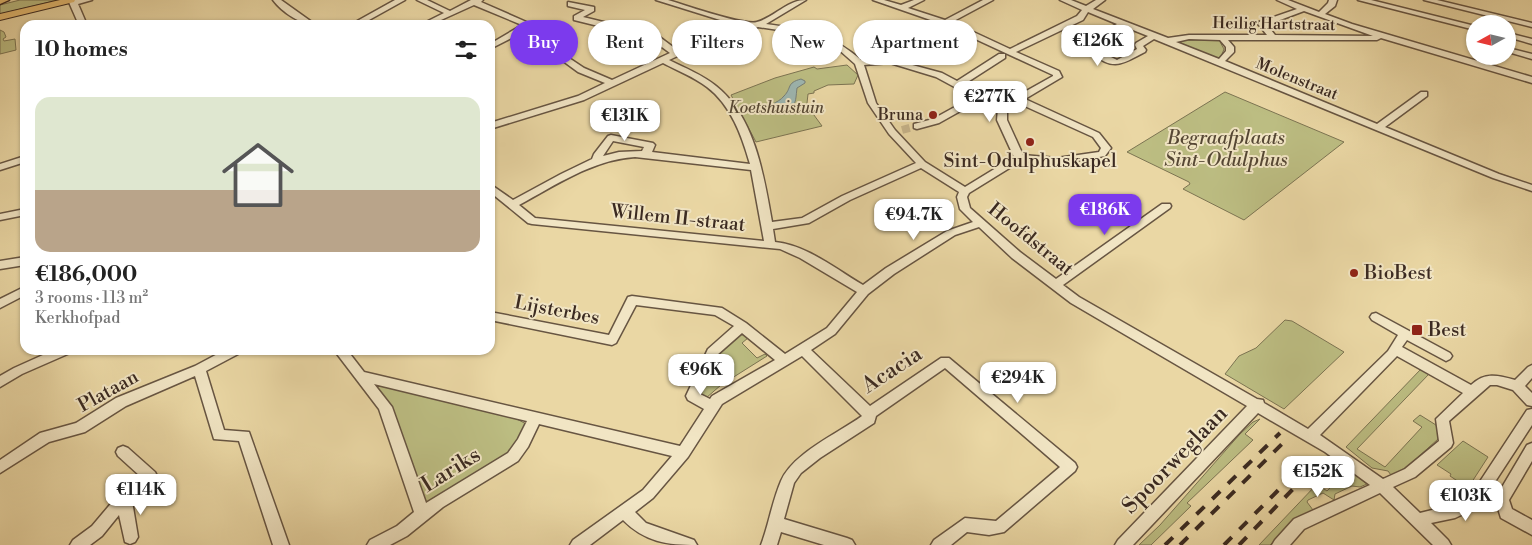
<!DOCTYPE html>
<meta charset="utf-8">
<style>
:root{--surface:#fff;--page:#f2f2f2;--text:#222;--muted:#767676;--accent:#7c3aed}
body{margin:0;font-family:"Libre Bodoni",serif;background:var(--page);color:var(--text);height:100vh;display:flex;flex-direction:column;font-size:19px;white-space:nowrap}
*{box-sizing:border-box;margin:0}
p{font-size:16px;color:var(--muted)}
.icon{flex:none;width:28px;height:28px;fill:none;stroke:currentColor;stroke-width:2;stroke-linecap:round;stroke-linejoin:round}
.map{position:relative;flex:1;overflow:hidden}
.sheet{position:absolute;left:20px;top:20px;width:475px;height:335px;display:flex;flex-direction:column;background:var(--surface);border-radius:15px;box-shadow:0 1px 4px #0004}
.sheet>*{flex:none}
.guide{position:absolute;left:510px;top:20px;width:475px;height:45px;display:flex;gap:10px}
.needle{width:32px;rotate:262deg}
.tools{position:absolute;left:1466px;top:15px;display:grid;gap:10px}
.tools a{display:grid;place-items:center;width:50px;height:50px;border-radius:50%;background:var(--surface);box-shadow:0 1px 4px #0004;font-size:25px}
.price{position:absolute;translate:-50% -42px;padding:0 11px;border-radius:10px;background:#fff;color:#222;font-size:16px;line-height:32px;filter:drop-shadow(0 1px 2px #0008)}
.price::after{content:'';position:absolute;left:50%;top:30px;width:15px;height:11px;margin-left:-8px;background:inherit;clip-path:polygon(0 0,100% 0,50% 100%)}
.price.selected{background:var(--accent);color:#fff}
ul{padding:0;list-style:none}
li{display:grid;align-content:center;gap:10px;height:265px;padding:0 15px}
li span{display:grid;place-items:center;height:155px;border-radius:15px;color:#555}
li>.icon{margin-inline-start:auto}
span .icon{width:90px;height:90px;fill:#fffc;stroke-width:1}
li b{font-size:21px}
h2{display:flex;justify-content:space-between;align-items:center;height:60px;padding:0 15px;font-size:21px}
.chip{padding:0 18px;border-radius:22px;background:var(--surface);box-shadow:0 1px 4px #0004;font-size:18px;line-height:45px}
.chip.selected{background:var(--accent);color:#fff}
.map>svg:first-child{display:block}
.green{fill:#bcbd82;stroke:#7c7452}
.water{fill:#9db7b2;stroke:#767f78}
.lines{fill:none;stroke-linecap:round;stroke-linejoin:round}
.minor-tunnel{stroke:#c7b48a;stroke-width:8;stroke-dasharray:8 4.5;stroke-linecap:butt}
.minor-casing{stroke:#675542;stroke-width:3}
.major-casing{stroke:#3b2a21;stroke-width:2}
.highway-casing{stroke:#3b2a21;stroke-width:3}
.minor{fill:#f1e5c4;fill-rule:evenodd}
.major{fill:#e5bc72;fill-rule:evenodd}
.highway{fill:#e5bc72;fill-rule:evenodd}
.rail{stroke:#3b2a21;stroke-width:4;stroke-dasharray:11 11;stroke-linecap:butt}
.poi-dot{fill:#8f2418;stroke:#f1e5c4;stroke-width:2}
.labels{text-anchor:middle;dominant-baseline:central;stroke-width:4;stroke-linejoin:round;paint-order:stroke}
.far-street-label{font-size:16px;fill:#3b2a21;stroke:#f1e5c4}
.far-park-label{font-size:16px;font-style:italic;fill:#554734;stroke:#f1e5c4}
.far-poi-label{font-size:16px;fill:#3b2a21;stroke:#f1e5c4;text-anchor:end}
.park-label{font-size:19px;font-style:italic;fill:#554734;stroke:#f1e5c4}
.poi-label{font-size:19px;fill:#3b2a21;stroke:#f1e5c4;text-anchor:start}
.street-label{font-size:19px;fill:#3b2a21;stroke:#f1e5c4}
.near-street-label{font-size:22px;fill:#3b2a21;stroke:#f1e5c4}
</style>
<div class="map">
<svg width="1532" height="545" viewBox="0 0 1532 545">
<rect width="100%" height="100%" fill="#ead7a4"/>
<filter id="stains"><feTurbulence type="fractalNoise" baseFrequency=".004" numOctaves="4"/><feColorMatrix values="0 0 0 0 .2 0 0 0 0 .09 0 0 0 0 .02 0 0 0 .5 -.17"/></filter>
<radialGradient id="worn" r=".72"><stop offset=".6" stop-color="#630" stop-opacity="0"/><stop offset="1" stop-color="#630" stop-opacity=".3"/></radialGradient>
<path class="green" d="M20,0H58L0,14V5Z
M0,30L4,32L6,37L3,39L4,41L15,39L16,50L0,54Z
M1188,40H1219L1224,49L1221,57L1217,59L1175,42Z
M847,65L858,75L854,84L828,85L814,91V93L808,94L806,112L811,111L822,126L756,142L731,95L775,78L814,67L817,69Z
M1225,92L1344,142L1244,220L1183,189L1190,184L1189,182L1127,152Z
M1285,320L1292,321L1344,352L1284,409L1225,374L1239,356L1256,348Z
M741,332L748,338L742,343L757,358L765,354L767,356L721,385L706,398L700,394L717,352Z
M1421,369L1429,374L1357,449L1385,467L1422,427L1413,421L1420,415L1436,425L1440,435L1438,439L1405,469L1391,475L1388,471L1372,468L1346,447Z
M368,383L500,413L513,417L528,425L516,446L507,454L423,506Z
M1260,419L1245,434L1253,440L1187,503L1191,506L1151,545H1139L1160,525L1240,434L1253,422Z
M1463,441L1488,457L1468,488L1450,476L1451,474L1437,465Z
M1347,470L1352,472L1367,484L1360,487L1352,486L1335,494L1334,500L1323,493L1308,500L1307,502L1313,510L1297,518L1270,545H1259L1317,484L1327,491Z"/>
<path class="water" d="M801,79L805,81V83L797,88C795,105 797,105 780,111L773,108V104C776,102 781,100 784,96C792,88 786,83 801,79Z"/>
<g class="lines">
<path class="minor-tunnel" d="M902,130L917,126"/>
<defs>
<path id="minor" d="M68,0H92L78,4L87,25H79Z
M273,0H281L316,25C301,25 282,12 273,0Z
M395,0H405L360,25H350Z
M417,0H427L450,11L471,0H483L481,2L531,24L527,30L490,49V44L522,25L474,5L430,25H420L444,13Z
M656,0H668C685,5 744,26 757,22C775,17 787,0 806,0L766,24C806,30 829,32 861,60L890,59L942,73L957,81L999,54H1005V58L963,85L1003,104L1053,76V75L945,25L873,0H884L901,5L914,0H924L908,8L945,20L983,0H993L952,22L1010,49L1077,16L1082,10L1060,0H1071L1086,6L1096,0H1105L1093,9L1168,38L1189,35H1267L1258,24L1259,22L1297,9L1277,0H1288L1319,12L1328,3L1329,0H1337L1335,6L1325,14L1352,24L1532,77V83L1381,38L1377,40H1228L1234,47V52L1225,61L1377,124L1421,92H1427V96L1385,127L1499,174L1532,185V191L1493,178L1154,39L1143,46L1146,50L1145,52C1123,63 1114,72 1092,53L1107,45L1104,31L1117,24L1088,12L1083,20L1016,52L1059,71L1062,77L1025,99L1099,133L1111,148L1105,156L1057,164L1021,161L969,193L967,197L970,208L1020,252L1056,279L1162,204H1170L1171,206L1170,208L1063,285L1079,297L1257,399L1263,400L1264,403L1308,429L1388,351L1398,335L1372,320L1370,317L1372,314L1376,313L1450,353L1452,356L1450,359L1446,361L1407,340L1402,347L1471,385C1485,372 1497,375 1515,380L1528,367L1532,365V378L1525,386L1532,393V406L1527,405L1513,390L1497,385H1490L1449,421L1453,443L1451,447L1415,477L1393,487L1420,513L1452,505L1464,499L1477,486L1527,410L1532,409V425L1487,494L1474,509L1455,518L1431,523L1448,540L1451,545H1433L1380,493L1304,529L1290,545H1272L1275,540L1294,519L1370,485L1325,452L1258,413L1133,545H1115L1118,540L1247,406L1071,303L1012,258L979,227L955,235L894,274L868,294L835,334L811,350L870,406L941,358H949L1075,463L1077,467L1075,471L1004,532L989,535L967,532L951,545H931L934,540L965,518L996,521L1060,467L945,368L876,416L874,423L820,458L801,473L794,483L784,519L847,538L852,540L855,545H824L781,532L777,545H761C769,524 772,502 781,481C793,453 837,434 862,416L802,356L722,404L688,457L653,498L635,512L646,523L694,540L697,545C667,545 645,542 623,520L590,545H570L573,540L643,490L672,456L539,424L528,447L518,461L443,507L407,536L390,545H367L370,540L397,526L414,512L379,409L334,350H347L364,372L680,446L704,409L688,400L686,396L708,349L734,326L715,315L636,305L616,343L612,345L490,320V312L609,335L628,297L632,296L722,308L746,323L785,354L827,328L857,292L800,258L780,249L532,224L528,223L490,192V184L513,200L561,174L592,159L594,154L608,136L611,135L653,143L655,145L652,152L750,164C742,136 731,105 707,87C694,77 678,71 663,63L584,100L490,129V123L578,96L605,83L578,72L563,61L534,51V47H540L569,58L584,68L612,80L670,53L651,39L574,20V16L585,10L568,6V2L594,7V11L583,17L657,35L677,50L748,26L733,24ZM1304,11L1373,36L1275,35L1267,25ZM1123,26L1148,36L1136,43L1135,45L1137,49L1117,60L1103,53L1114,48L1112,32ZM758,27L805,34L838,49L855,64L868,103L889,134L916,163L842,196L802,218L772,222C764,176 755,117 716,86C703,75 685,68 669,60L693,49ZM1189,39L1220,40L1226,47V51L1219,59L1176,42ZM890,63L936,77L973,97L933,119L914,124V128L917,129L939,123L980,100L998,109L997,120L1014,157L965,187L925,162L895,130L876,103L864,65ZM1018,103L1093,137L1101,148L1099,152L1057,158L1023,155L1007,120V109ZM613,141L644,147L642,151L619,152L603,156ZM635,157L751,170L764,241L535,218L519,205C556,185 592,160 635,157ZM921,168L959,192L957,197L960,209L973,222L947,231L886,268L863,285C837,270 807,245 775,242L773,229L809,223L850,200ZM742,333L775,360L712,396L710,399L700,394L717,355ZM1397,356L1463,393L1436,419L1439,441L1405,469L1383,479L1320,435ZM374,384L527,421L518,439L508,453L426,503L392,407Z
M1358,0H1371L1475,26V30Z
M1424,0H1437L1532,23V27Z
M1508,33L1532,39V44L1508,37Z
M1508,48L1532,54V59L1508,52Z
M25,156V162L0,170V164Z
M25,209V215L0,220V214Z
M25,257V265L0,269V261Z
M22,288L25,289V295L0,308V299Z
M54,350H72L70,353L22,374L0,387V376L14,368Z
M225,350H242L240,353L206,371L224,430L249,432L289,545H273L239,441L214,439L195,376L126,406L85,432L49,442L0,473V460L40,433L76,423L116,398L195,366Z
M1532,443V461L1509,500L1512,509L1532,520V535L1501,518L1495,499L1527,445Z
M123,446L128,448L155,472L157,476L155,480L132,501L138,537L135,542L130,544L125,542L119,515L102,536L90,545H70L73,540L92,526L119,494L140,476L118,456L116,452L118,448Z"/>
<path id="major" d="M60,0H75L74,2L0,20V14Z"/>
<path id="highway" d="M0,0H9L0,4Z"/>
</defs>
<use href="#minor" class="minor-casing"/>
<use href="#major" class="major-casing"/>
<use href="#highway" class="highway-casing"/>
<use href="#minor" class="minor"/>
<use href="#major" class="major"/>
<use href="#highway" class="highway"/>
<path class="rail" d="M1165,545L1280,433
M1180,545L1288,438
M1224,545L1313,455
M1239,545L1321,460"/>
</g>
<g class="poi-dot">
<circle cx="933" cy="115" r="5"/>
<circle cx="1030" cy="142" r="5"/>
<circle cx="1354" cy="273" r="5"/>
<rect x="1411" y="324" width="12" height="12" rx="2.5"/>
</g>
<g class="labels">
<g class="far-street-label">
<text transform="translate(1274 24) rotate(1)">Heilig Hartstraat</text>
<text transform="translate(1297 79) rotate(22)">Molenstraat</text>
</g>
<g class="far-park-label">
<text x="776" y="108">Koetshuistuin</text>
</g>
<g class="far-poi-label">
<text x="923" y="115">Bruna</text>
</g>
<g class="park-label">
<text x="1226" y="138">Begraafplaats<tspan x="1226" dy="22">Sint-Odulphus</tspan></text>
</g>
<g class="poi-label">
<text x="1030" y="161" text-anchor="middle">Sint-Odulphuskapel</text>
<text x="1364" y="273">BioBest</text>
<text x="1428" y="330">Best</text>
</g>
<g class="street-label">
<text transform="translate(678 218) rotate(6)">Willem II-straat</text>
<text transform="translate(1031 239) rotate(39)">Hoofdstraat</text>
<text transform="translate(557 310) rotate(11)">Lijsterbes</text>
<text transform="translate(108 391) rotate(-29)">Plataan</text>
</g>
<g class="near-street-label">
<text transform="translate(892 370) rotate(-33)">Acacia</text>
<text transform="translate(1175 460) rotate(-46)">Spoorweglaan</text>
<text transform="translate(451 470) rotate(-32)">Lariks</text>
</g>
</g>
<rect width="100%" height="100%" filter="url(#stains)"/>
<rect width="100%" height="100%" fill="url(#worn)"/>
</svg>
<div class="tools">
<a><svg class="needle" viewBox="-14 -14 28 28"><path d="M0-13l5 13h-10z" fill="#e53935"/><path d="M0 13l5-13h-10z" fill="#767676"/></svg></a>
</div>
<b class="price" style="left:1098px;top:67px">€126K</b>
<b class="price" style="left:990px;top:123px">€277K</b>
<b class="price" style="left:625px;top:142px">€131K</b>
<b class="price selected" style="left:1105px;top:236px">€186K</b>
<b class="price" style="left:914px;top:241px">€94.7K</b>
<b class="price" style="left:701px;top:396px">€96K</b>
<b class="price" style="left:1018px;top:404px">€294K</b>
<b class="price" style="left:1318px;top:498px">€152K</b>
<b class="price" style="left:141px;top:516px">€114K</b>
<b class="price" style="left:1466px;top:522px">€103K</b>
<div class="guide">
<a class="chip selected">Buy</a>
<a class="chip">Rent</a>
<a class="chip">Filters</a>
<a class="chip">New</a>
<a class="chip">Apartment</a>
</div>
<section class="sheet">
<h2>10 homes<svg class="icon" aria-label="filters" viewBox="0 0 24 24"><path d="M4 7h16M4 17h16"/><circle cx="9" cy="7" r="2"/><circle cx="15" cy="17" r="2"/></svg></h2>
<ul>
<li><span style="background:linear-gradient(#dfe7d0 60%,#b9a48a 0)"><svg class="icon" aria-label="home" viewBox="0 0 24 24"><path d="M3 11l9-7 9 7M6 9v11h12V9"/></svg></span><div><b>€186,000</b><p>3 rooms · 113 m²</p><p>Kerkhofpad</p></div></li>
</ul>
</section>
</div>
